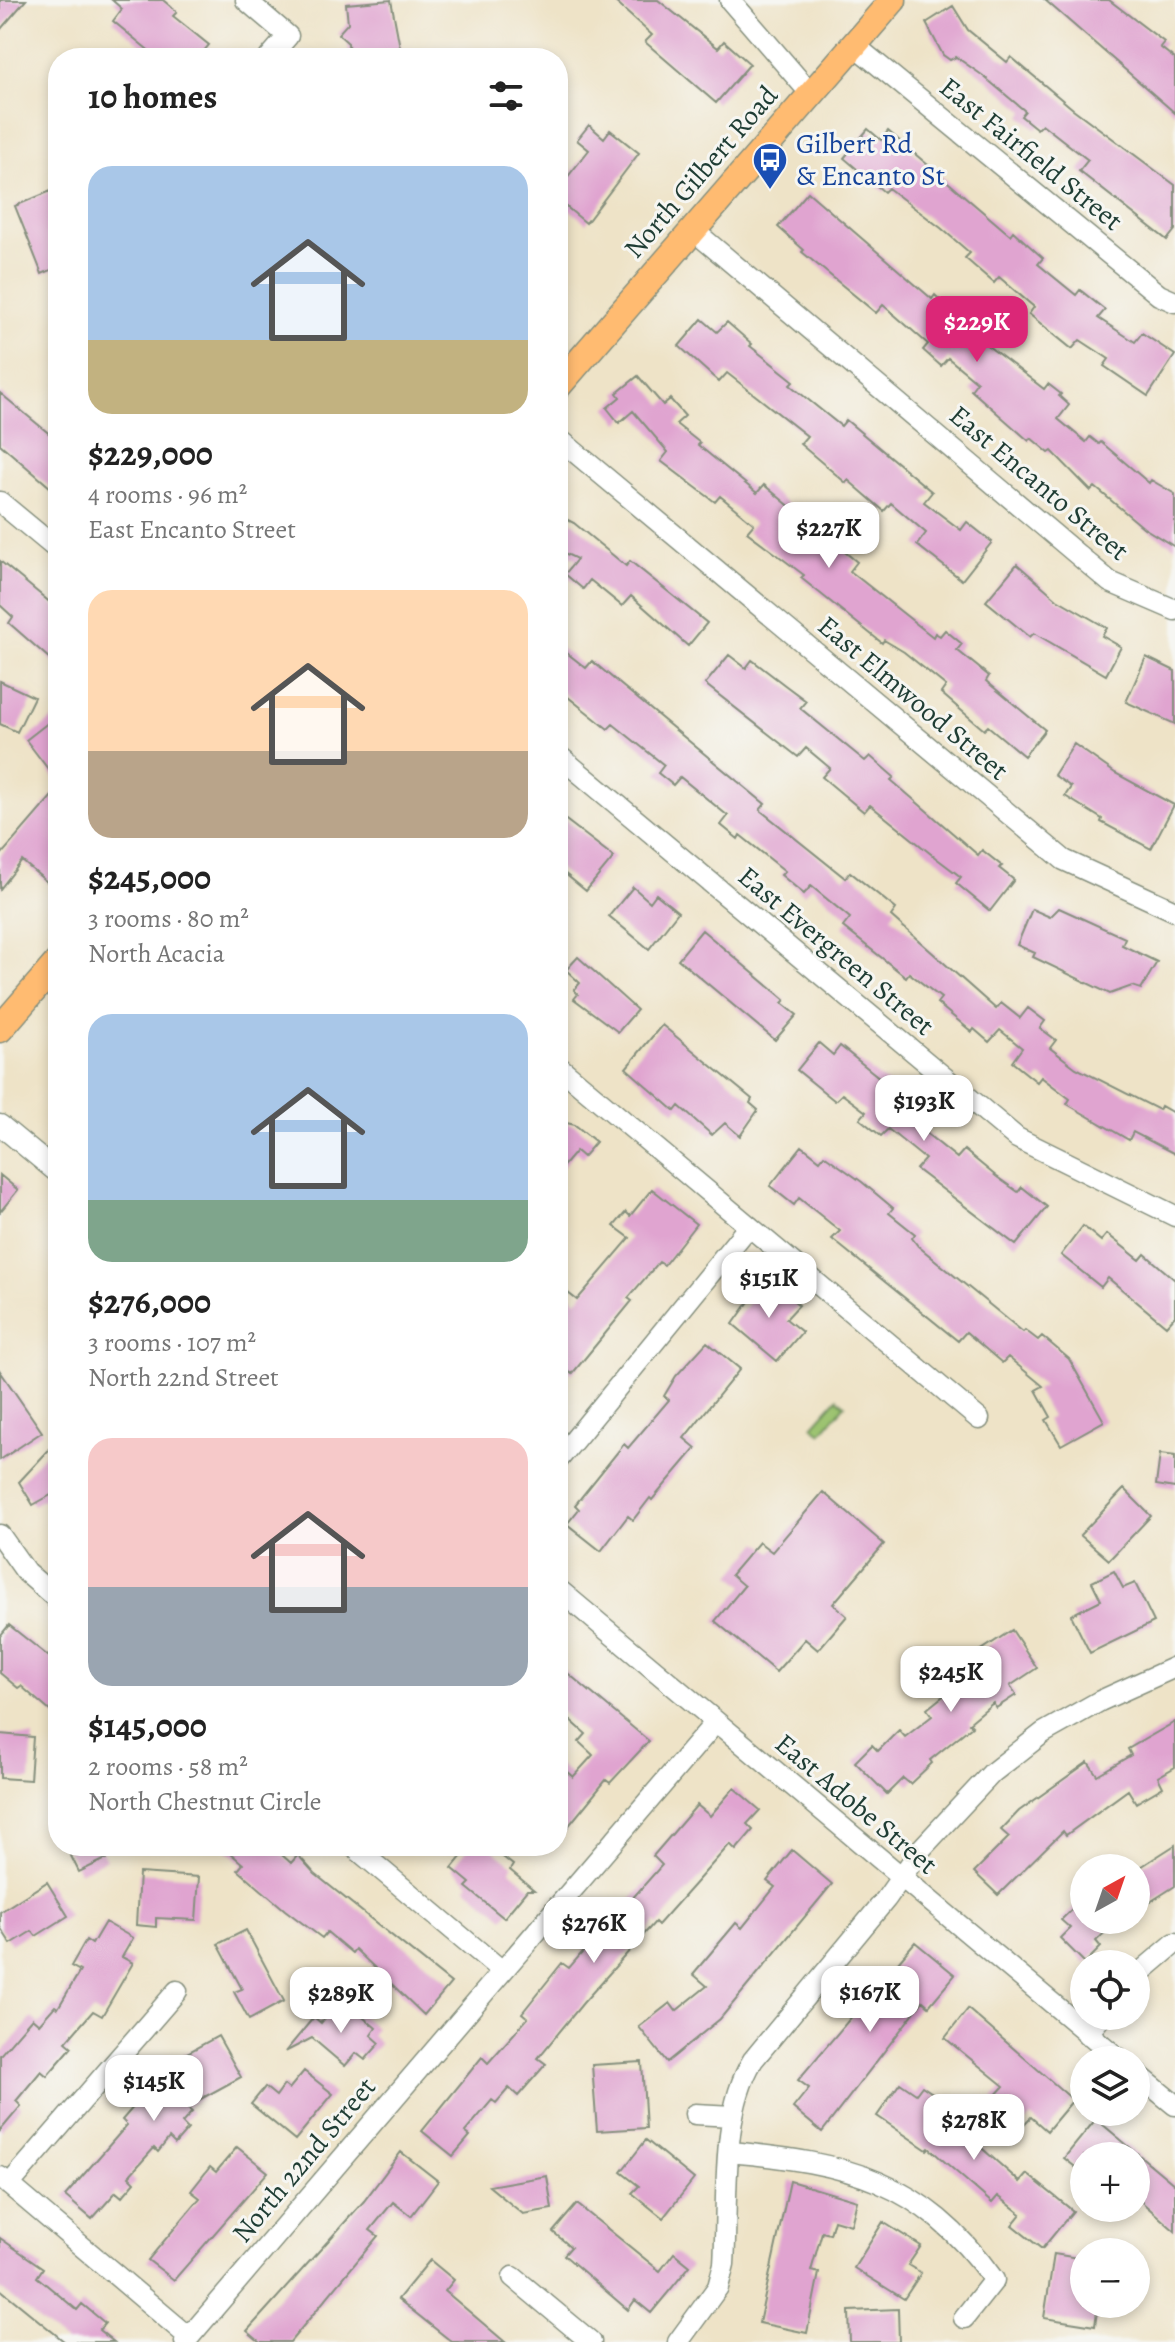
<!DOCTYPE html>
<meta charset="utf-8">
<style>
:root{--surface:#fff;--page:#f6f6f6;--text:#222;--muted:#767676;--accent:#db2777}
body{margin:0;font-family:Alegreya,serif;background:var(--page);color:var(--text);height:100vh;display:flex;flex-direction:column;font-size:30px;white-space:nowrap}
*{box-sizing:border-box;margin:0}
p{font-size:26px;color:var(--muted)}
.icon{flex:none;width:44px;height:44px;fill:none;stroke:currentColor;stroke-width:2;stroke-linecap:round;stroke-linejoin:round}
.map{position:relative;flex:1;overflow:hidden}
.details{position:absolute;left:48px;top:48px;width:520px;height:1808px;display:flex;flex-direction:column;background:var(--surface);border-radius:32px;box-shadow:0 4px 12px #0003}
.details>*{flex:none}
.needle{width:52px;rotate:40deg}
.fabs{position:absolute;left:1070px;top:1854px;display:grid;gap:16px}
.fabs a{display:grid;place-items:center;width:80px;height:80px;border-radius:50%;background:var(--surface);box-shadow:0 4px 12px #0003;font-size:40px}
.price{position:absolute;translate:-50% -68px;padding:0 18px;border-radius:16px;background:#fff;color:#222;font-size:26px;line-height:52px;filter:drop-shadow(0 2px 4px #0008)}
.price::after{content:'';position:absolute;left:50%;top:48px;width:24px;height:18px;margin-left:-12px;background:inherit;clip-path:polygon(0 0,100% 0,50% 100%)}
.price.current{background:var(--accent);color:#fff}
ul{padding:0;list-style:none}
li{display:grid;align-content:center;gap:16px;height:424px;padding:0 40px}
li span{display:grid;place-items:center;height:248px;border-radius:24px;color:#555}
li>.icon{margin-inline-start:auto}
span .icon{width:144px;height:144px;fill:#fffc;stroke-width:1}
li b{font-size:34px}
h2{display:flex;justify-content:space-between;align-items:center;height:96px;padding:0 40px;font-size:34px}
.map>svg:first-child{display:block}
.green{fill:#9cc36f;stroke:#5e8052;stroke-width:2}
.building{fill:#e0a4d0}
.lines{fill:none;stroke-linecap:round;stroke-linejoin:round}
.minor-casing{stroke:#86907e;stroke-width:23}
.major-casing{stroke:#86907e;stroke-width:29}
.minor{stroke:#fff;stroke-width:20}
.major{stroke:#ffbb71;stroke-width:26}
.labels{text-anchor:middle;dominant-baseline:central;stroke-width:6;stroke-linejoin:round;paint-order:stroke}
.transit-label{font-size:28px;fill:#164399;stroke:#f6f6f2;text-anchor:start}
.street-label{font-size:28px;fill:#1f3d34;stroke:#f6f6f2}
</style>
<div class="map">
<svg width="1175" height="2342" viewBox="0 0 1175 2342">
<rect width="100%" height="100%" fill="#f6f6f2"/>
<filter id="ink" filterUnits="userSpaceOnUse"><feTurbulence type="fractalNoise" baseFrequency=".0125" numOctaves="2"/><feDisplacementMap in="SourceGraphic" scale="16" xChannelSelector="R" yChannelSelector="G"/><feConvolveMatrix kernelMatrix="1 2 1 2 8 2 1 2 1" color-interpolation-filters="sRGB"/></filter>
<filter id="wash" filterUnits="userSpaceOnUse"><feTurbulence type="fractalNoise" baseFrequency=".006" numOctaves="4" result="noise"/><feDisplacementMap in="SourceGraphic" scale="32" xChannelSelector="R" yChannelSelector="G"/><feGaussianBlur stdDeviation="1.8" result="paint"/><feColorMatrix in="noise" values="0 0 0 0 0 0 0 0 0 0 0 0 0 0 0 0 0 1.4 0 .05"/><feComposite in="paint" operator="in"/></filter>
<g filter="url(#wash)">
<rect width="100%" height="100%" fill="#eee3c7"/>
<path class="green" d="M837,1398L845,1405L821,1433L812,1426Z"/>
<g id="blocks">
<path class="building" d="M0,0H26L0,30Z
M112,0H163L177,12L173,16L209,45L198,58H158L113,21L122,9Z
M391,0L402,58H349L348,43L338,34L348,23L346,4Z
M613,0H658L718,48L724,41L750,64L716,103L645,42L652,35Z
M1045,0H1109L1164,42L1160,47L1175,59V113Z
M953,6L968,30L1007,62L1011,57L1073,109L1175,185V230L1167,240L1079,171L1088,160L1042,124L1037,129L1021,116L1025,111L982,75L956,57L950,60L943,55L926,23Z
M589,125L604,138L610,130L639,153L586,223L558,200V189L589,150L577,140Z
M868,129L881,140L888,131L1010,235L1013,231L1043,258L1038,264L1076,295L1080,290L1105,310L1098,318L1135,342L1142,333L1175,355L1148,396L1104,366L1109,359L1080,340L1072,349L1029,314L1034,307L999,277L994,283L965,258L970,253L941,228L888,188L884,192L844,158Z
M58,188V267L42,274L15,206Z
M808,192L932,299L935,295L979,339L1044,389L1048,384L1061,394L1059,396L1069,405L1058,419L1086,442L1090,437L1099,444L1101,442L1149,483L1151,480L1175,494V547L1144,528L1095,487L1091,491L1052,451L1049,453L1031,438L1029,441L971,390L977,382L948,358L941,366L923,350L928,344L883,305L876,313L802,252L804,250L778,227Z
M702,319L717,332L727,322L752,344L750,346L794,381L790,385L841,426L846,420L932,492L924,502L961,530L967,522L992,542L962,580L917,545L926,533L891,503L884,511L848,480L846,483L800,444L807,436L727,373L719,382L679,346Z
M638,376L663,405L670,399L685,416L676,424L700,443L698,445L757,493L764,485L857,562L850,571L933,637L935,633L940,636L945,630L962,644L957,650L989,676L986,681L1045,730L1024,756L988,726L984,730L941,693L946,686L904,652L884,640L882,643L801,578L804,575L747,532L754,524L720,496L715,502L661,461L668,452L633,411L619,423L607,408L620,397L617,393Z
M0,393L58,441V494L0,444Z
M558,515L574,523L626,566L630,561L707,623L688,646L631,596L622,606L590,580L583,589L565,574L577,559L558,550Z
M0,561L58,609V666L9,623L13,617L0,605Z
M1017,564L1057,599L1107,628L1102,636L1121,647L1106,675L1034,633L1030,637L986,601Z
M558,646L586,668L592,661L765,804L760,810L845,878L850,872L896,909L891,916L996,1009L1001,1003L1020,1018L1028,1008L1045,1021L1040,1028L1056,1040L1050,1048L1076,1068L1159,1110L1161,1106L1175,1114V1154L1133,1132L1129,1140L1067,1104L1070,1099L1041,1077L1037,1082L1012,1062L1022,1048L1000,1030L989,1042L974,1029L972,1032L937,1003L941,998L909,973L906,977L843,927L850,918L811,886L804,894L781,875L785,871L740,835L738,839L721,825L728,816L680,777L673,785L658,773L664,765L613,724L608,729L558,689Z
M729,655L746,668L752,660L786,686L806,701L800,708L865,761L870,756L894,777L891,780L978,855L982,850L1002,866L999,868L1014,880L990,911L956,883L961,877L936,858L870,805L864,812L822,777L830,768L806,748L798,757L705,684Z
M1146,657L1175,671V724L1126,702Z
M0,681L34,697L17,732L0,724Z
M58,715V782L26,740Z
M1074,744L1115,773L1174,805L1151,849L1101,822L1102,819L1065,796L1071,787L1054,775Z
M58,789V870L47,882L22,861L0,889V856Z
M558,814L614,857L586,891L558,868Z
M633,887L650,902L656,894L678,912L649,949L609,916Z
M1059,908L1125,938L1122,945L1157,962L1141,989L1132,986L1110,994L1033,957L1035,953L1017,945L1032,909L1050,917Z
M702,930L785,1000L782,1003L797,1015L775,1040L678,959Z
M578,957L637,1010L618,1032L574,999L578,994L574,990L580,983L566,970Z
M662,1025L752,1099L750,1103L758,1110L740,1136L725,1123L712,1135L679,1106L675,1111L626,1068Z
M819,1043L833,1055L840,1046L911,1103L908,1107L922,1118L916,1125L957,1158L964,1150L997,1177L1018,1192L1022,1187L1047,1207L1016,1245L916,1169L925,1159L888,1129L881,1136L860,1119L866,1112L842,1094L835,1101L797,1070Z
M558,1121L575,1125L596,1142L583,1157L576,1151L558,1172Z
M802,1146L820,1160L824,1155L862,1182L893,1208L889,1213L915,1234L912,1238L918,1246L1023,1332L1025,1330L1038,1340L1042,1336L1069,1359L1104,1421L1061,1445L1046,1420L1051,1417L1036,1390L1043,1386L1008,1357L1002,1363L966,1332L958,1341L832,1239L840,1231L799,1198L794,1205L770,1186Z
M0,1175L18,1190L0,1212Z
M652,1189L696,1224L664,1265L659,1262L628,1298L632,1301L572,1374L558,1363V1285L577,1300L630,1238L614,1226L626,1212L630,1216Z
M1083,1226L1101,1241L1107,1234L1140,1260L1145,1254L1175,1280V1316L1166,1326L1108,1278L1101,1287L1061,1255Z
M766,1278L799,1305L786,1319L802,1332L777,1361L733,1324Z
M707,1342L740,1369L684,1438L696,1448L652,1500L650,1498L633,1520L628,1516L601,1551L567,1524L579,1509L575,1505L624,1444L628,1448L669,1400L664,1396L676,1376Z
M0,1371L42,1432L0,1460Z
M58,1440V1491L33,1505L19,1482Z
M1160,1454L1175,1456V1488L1156,1485Z
M1124,1489L1151,1516L1109,1560L1080,1535Z
M823,1492L884,1544L833,1604L847,1616L818,1650L805,1639L776,1672L715,1621L744,1586L731,1575L759,1542L772,1552Z
M1114,1571L1123,1588L1135,1583L1154,1622L1090,1653L1071,1615L1101,1600L1092,1582Z
M9,1625L58,1664V1718L21,1686L18,1688L0,1673V1636Z
M1012,1630L1037,1668L1010,1686L1016,1695L996,1708L993,1703L969,1723L972,1726L930,1760L932,1763L910,1784L903,1778L887,1794L855,1762L872,1745L878,1751L899,1730L905,1737L932,1716L927,1709L973,1672L965,1661Z
M558,1665L649,1741L610,1783L606,1780L558,1839V1764L573,1777L593,1755L579,1742L586,1734L558,1709Z
M1175,1722V1767L1158,1777L1163,1787L1136,1803L1128,1790L1066,1835L1063,1831L998,1895L974,1872L1009,1837L1001,1830L1019,1811L1088,1762L1097,1775L1131,1755L1128,1749Z
M0,1734L33,1737L30,1780L0,1778Z
M734,1788L760,1810L747,1824L753,1830L736,1850L730,1844L658,1925L655,1922L583,2003L538,2058L546,2064L518,2096L509,2088L496,2103L492,2100L465,2132L470,2136L453,2156L422,2131L482,2057L488,2063L528,2018L522,2013L562,1963L569,1968L601,1931L594,1925L614,1902L623,1909L662,1865L653,1856L697,1805L710,1816Z
M1175,1845V1886L1136,1911V1870Z
M66,1846H99L106,1859L79,1872Z
M222,1846H272L291,1863L298,1855L315,1874L451,1983L424,2015L355,1949L352,1953L327,1932L322,1938L285,1910L238,1870L243,1864Z
M470,1846H489L513,1865L510,1870L534,1890H527L504,1918L466,1887L470,1883L452,1868Z
M792,1850L832,1884L720,2019L667,2062L639,2027L670,2003L676,2011L707,1986L693,1974L736,1923L742,1928L775,1887L767,1881Z
M139,1873L199,1877L196,1920L156,1918V1927L136,1925Z
M47,1882L68,1916L36,1936L32,1931L11,1944L0,1927V1912Z
M1084,1897V1920H1118L1096,1941L1101,1947L1085,1963L1060,1938L1070,1928L1061,1920Z
M105,1922L133,1938L122,1957L133,1963L102,2016L93,2011L66,2042L72,2047L47,2076L41,2071L16,2101L21,2106L0,2131V2055L32,2018L39,2024L55,2006L58,2008L80,1971L71,1966L86,1940L92,1944Z
M246,1930L284,2001L249,2020L234,1992L242,1989L218,1944Z
M915,1942L955,1975L929,2006L923,2001L822,2132L793,2108L809,2088L798,2080Z
M347,2004L376,2028L371,2035L380,2043L365,2060L356,2053L345,2066L312,2038L285,2052L314,2017L321,2023L331,2011L337,2016Z
M968,2009L1073,2100L1047,2131L1031,2117L1023,2125L993,2098L1004,2086L945,2038Z
M218,2036L241,2077L186,2107L192,2112L182,2123L188,2129L175,2144L169,2138L158,2152L154,2148L129,2176L135,2182L122,2197L116,2192L92,2219L65,2196L127,2125L122,2120L174,2060Z
M642,2062L646,2128L597,2131L592,2065Z
M304,2071L333,2094L295,2140L251,2104L265,2087L276,2096L284,2085L289,2089Z
M900,2083L916,2094L922,2086L956,2109L949,2119L1020,2182L1027,2174L1073,2211L1042,2249L1012,2225L1021,2214L998,2196L992,2203L929,2148L927,2150L877,2116Z
M1096,2119L1175,2185V2231L1136,2197V2156H1084V2174L1064,2158Z
M646,2140L694,2179L663,2218L632,2193L639,2186L621,2172Z
M237,2147L268,2172L174,2280L148,2260L200,2198L191,2191L210,2167L216,2172Z
M401,2152L438,2181L411,2216L393,2202L370,2230L378,2236L290,2342H260L247,2331L364,2201Z
M547,2176L552,2209L523,2214L489,2186Z
M790,2181L857,2201L851,2225L834,2220L830,2234L822,2232L811,2271L819,2273L807,2333L759,2323Z
M577,2204L660,2271L674,2253L690,2266L651,2313L635,2300L628,2310L564,2255L571,2247L553,2232Z
M883,2222L921,2246L908,2265L921,2273L904,2299L854,2268Z
M0,2238L43,2268L37,2277L77,2310L82,2304L105,2323L99,2330L114,2342H65L0,2289Z
M1054,2254L1084,2259V2304H1098L1095,2326L1044,2318Z
M430,2260L454,2280L445,2291L505,2342H452L398,2299Z
M898,2309L899,2342H850L849,2311Z"/>
</g>
</g>
<g filter="url(#ink)">
<use href="#blocks" fill-opacity="0" stroke="#86907e" stroke-width="2"/>
<g class="lines">
<defs>
<path id="minor" d="M246,0L288,36L269,58
M730,0L811,94
M854,45L1159,295L1175,302
M693,230L1110,582L1175,610
M558,438L1064,860L1175,911
M0,502L58,550
M558,755L1017,1138L1175,1216
M558,1066L979,1419
M0,1125L58,1173
M558,1460L749,1226
M0,1535L26,1572L58,1600
M558,1589L1120,2060
M353,1846L502,1971
M1136,1976L1175,1943
M1087,2034L1102,2016
M1136,2073L1175,2105
M695,2114L733,2116
M730,2152C847,2163 921,2179 994,2280L964,2318
M0,2177L189,2337
M9,2185L177,1991
M513,2277L591,2342
M185,2342L715,1723
M678,2342L718,2287L724,2264C728,2202 720,2113 753,2060L886,1899L921,1849L992,1773L1043,1733L1100,1701L1175,1667"/>
<path id="major" d="M558,386L893,0
M0,1029L58,962"/>
</defs>
<use href="#minor" class="minor-casing"/>
<use href="#major" class="major-casing"/>
<use href="#minor" class="minor"/>
<use href="#major" class="major"/>
</g>
</g>
<defs>
<symbol id="bus-pin" viewBox="-11 -11 22 30"><path d="M0 17L-7.5 6A9.5 9.5 0 1 1 7.5 6Z" fill="#1a4fb4" stroke="#f6f6f2"/><path d="M-5-6H5V4H4V6H2V4H-2V6H-4V4H-5ZM-3.5-4V0h7V-4ZM-3.5 1.2v1.5H-2V1.2ZM2 1.2v1.5H3.5V1.2Z" fill="#fff"/></symbol>
</defs>
<g fill-rule="evenodd">
<use href="#bus-pin" x="750" y="140" width="40" height="54"/>
</g>
<g class="labels">
<g class="transit-label">
<text x="796" y="144">Gilbert Rd<tspan x="796" dy="32">&amp; Encanto St</tspan></text>
</g>
<g class="street-label">
<text transform="translate(1031 154) rotate(39)">East Fairfield Street</text>
<text transform="translate(701 172) rotate(-49)">North Gilbert Road</text>
<text transform="translate(1039 483) rotate(40)">East Encanto Street</text>
<text transform="translate(913 698) rotate(40)">East Elmwood Street</text>
<text transform="translate(836 951) rotate(40)">East Evergreen Street</text>
<text transform="translate(856 1804) rotate(40)">East Adobe Street</text>
<text transform="translate(304 2160) rotate(-50)">North 22nd Street</text>
</g>
</g>
</svg>
<div class="fabs">
<a><svg class="needle" viewBox="-14 -14 28 28"><path d="M0-13l5 13h-10z" fill="#e53935"/><path d="M0 13l5-13h-10z" fill="#767676"/></svg></a>
<a><svg class="icon" aria-label="locate" viewBox="0 0 24 24"><circle cx="12" cy="12" r="6"/><path d="M12 2v4M12 18v4M2 12h4M18 12h4"/></svg></a>
<a><svg class="icon" aria-label="layers" viewBox="0 0 24 24"><path d="M12 4l9 5-9 5-9-5zM3 14l9 5 9-5"/></svg></a>
<a>+</a>
<a>−</a>
</div>
<b class="price current" style="left:977px;top:364px">$229K</b>
<b class="price" style="left:829px;top:570px">$227K</b>
<b class="price" style="left:924px;top:1143px">$193K</b>
<b class="price" style="left:769px;top:1320px">$151K</b>
<b class="price" style="left:951px;top:1714px">$245K</b>
<b class="price" style="left:594px;top:1965px">$276K</b>
<b class="price" style="left:870px;top:2034px">$167K</b>
<b class="price" style="left:341px;top:2035px">$289K</b>
<b class="price" style="left:154px;top:2123px">$145K</b>
<b class="price" style="left:974px;top:2162px">$278K</b>
<section class="details">
<h2>10 homes<svg class="icon" aria-label="filters" viewBox="0 0 24 24"><path d="M4 7h16M4 17h16"/><circle cx="9" cy="7" r="2"/><circle cx="15" cy="17" r="2"/></svg></h2>
<ul>
<li><span style="background:linear-gradient(#a9c7e8 70%,#c2b280 0)"><svg class="icon" aria-label="home" viewBox="0 0 24 24"><path d="M3 11l9-7 9 7M6 9v11h12V9"/></svg></span><div><b>$229,000</b><p>4 rooms · 96 m²</p><p>East Encanto Street</p></div></li>
<li><span style="background:linear-gradient(#ffd9b3 65%,#b9a48a 0)"><svg class="icon" aria-label="home" viewBox="0 0 24 24"><path d="M3 11l9-7 9 7M6 9v11h12V9"/></svg></span><div><b>$245,000</b><p>3 rooms · 80 m²</p><p>North Acacia</p></div></li>
<li><span style="background:linear-gradient(#a9c7e8 75%,#7fa58c 0)"><svg class="icon" aria-label="home" viewBox="0 0 24 24"><path d="M3 11l9-7 9 7M6 9v11h12V9"/></svg></span><div><b>$276,000</b><p>3 rooms · 107 m²</p><p>North 22nd Street</p></div></li>
<li><span style="background:linear-gradient(#f6c9c9 60%,#9aa5b1 0)"><svg class="icon" aria-label="home" viewBox="0 0 24 24"><path d="M3 11l9-7 9 7M6 9v11h12V9"/></svg></span><div><b>$145,000</b><p>2 rooms · 58 m²</p><p>North Chestnut Circle</p></div></li>
</ul>
</section>
</div>
